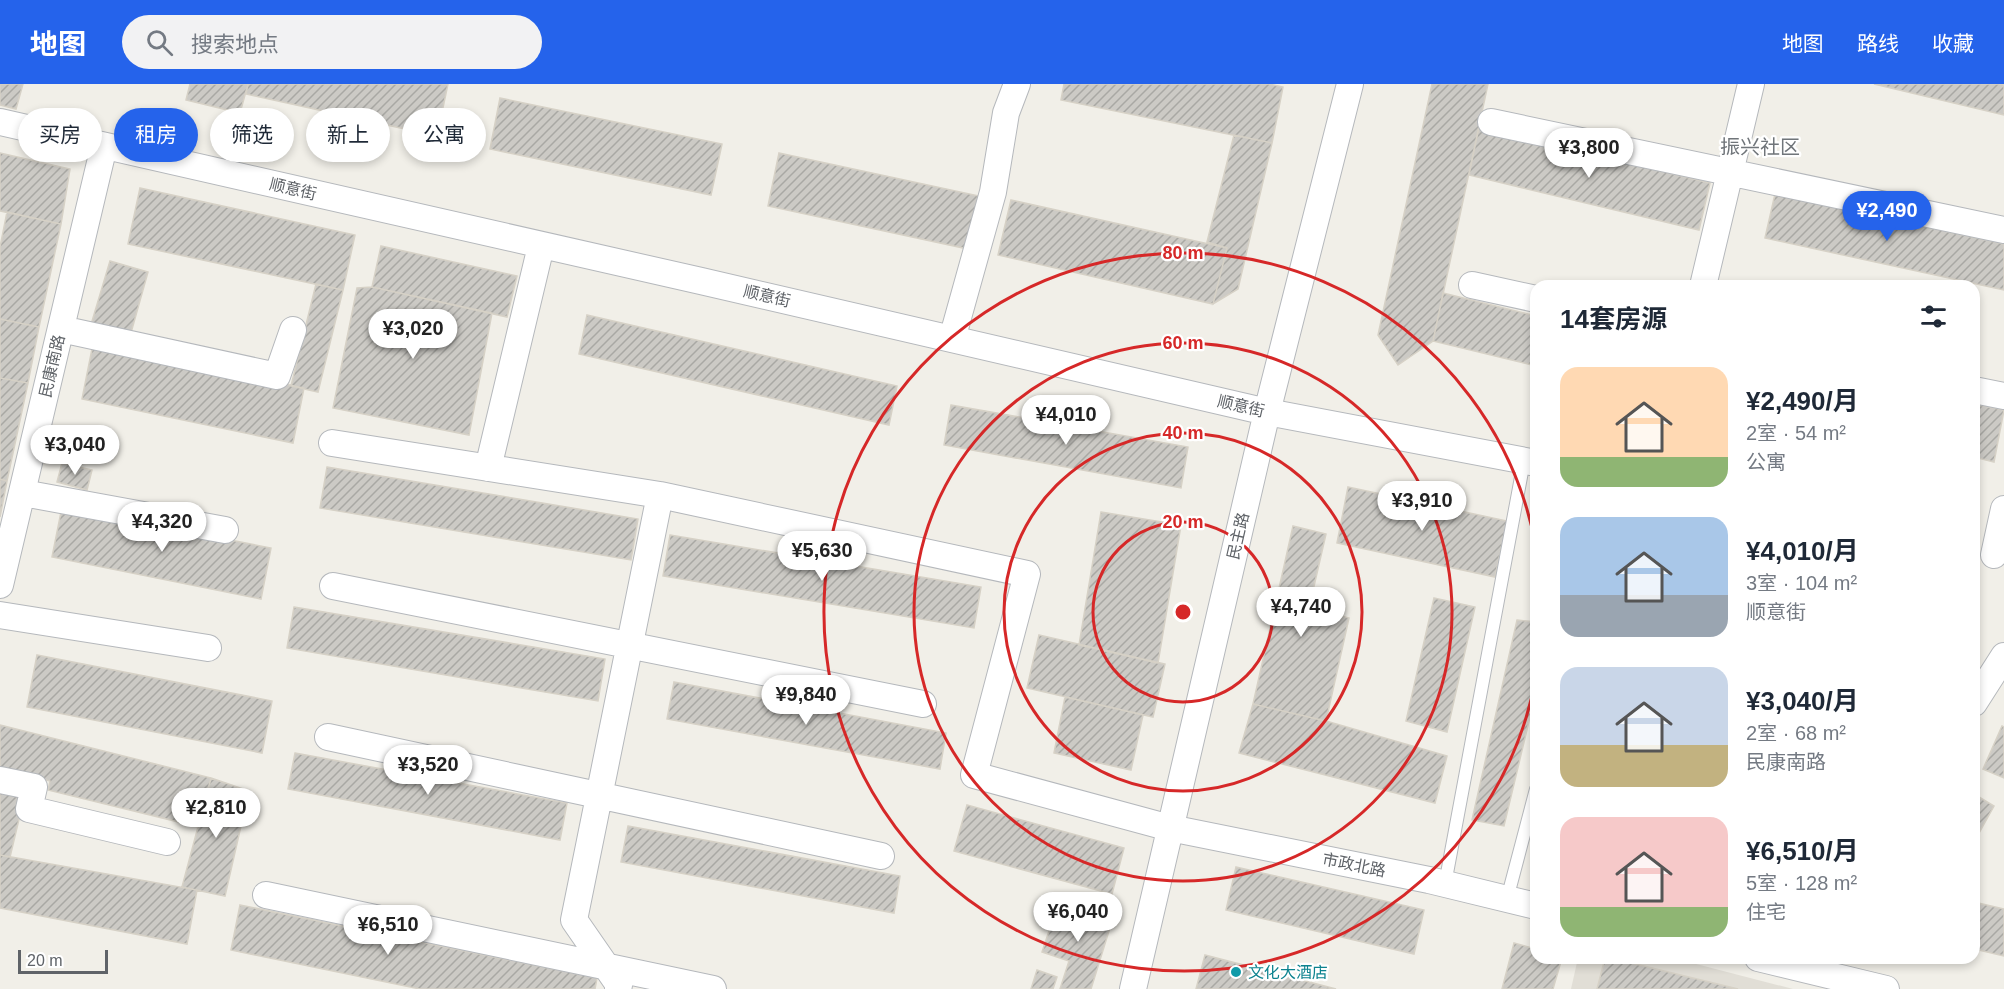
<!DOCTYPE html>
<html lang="zh">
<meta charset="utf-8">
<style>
:root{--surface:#fff;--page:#f2f2f3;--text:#1f2937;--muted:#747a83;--accent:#2563eb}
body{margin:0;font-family:Helvetica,"Noto Sans SC",sans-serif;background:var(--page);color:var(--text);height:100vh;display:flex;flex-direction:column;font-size:22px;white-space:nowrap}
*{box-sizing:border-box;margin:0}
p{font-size:20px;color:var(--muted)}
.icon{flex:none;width:33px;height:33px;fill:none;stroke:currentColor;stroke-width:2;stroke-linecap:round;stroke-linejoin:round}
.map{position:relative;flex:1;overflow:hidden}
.details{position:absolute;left:1530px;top:196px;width:450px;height:684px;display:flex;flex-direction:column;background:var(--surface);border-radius:18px;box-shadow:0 3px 9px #0003}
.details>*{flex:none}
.top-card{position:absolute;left:18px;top:24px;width:570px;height:54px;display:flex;gap:12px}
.scale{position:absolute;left:18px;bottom:15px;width:90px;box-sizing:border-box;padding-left:6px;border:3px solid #5f6368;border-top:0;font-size:16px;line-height:21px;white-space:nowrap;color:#5f6368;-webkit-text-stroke:4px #fff;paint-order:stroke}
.price{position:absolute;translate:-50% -51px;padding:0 14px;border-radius:21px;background:#fff;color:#222;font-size:20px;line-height:39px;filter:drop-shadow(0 2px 3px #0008)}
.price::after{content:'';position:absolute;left:50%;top:36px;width:18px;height:14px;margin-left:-9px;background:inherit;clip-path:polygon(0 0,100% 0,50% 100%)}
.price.active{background:var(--accent);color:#fff}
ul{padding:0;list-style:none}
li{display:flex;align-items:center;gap:18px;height:150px;padding:0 30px}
li span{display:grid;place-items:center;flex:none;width:168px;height:120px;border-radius:18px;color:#555}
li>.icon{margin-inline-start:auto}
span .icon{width:72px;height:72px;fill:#fffc;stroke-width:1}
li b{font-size:26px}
h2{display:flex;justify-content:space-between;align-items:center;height:72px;padding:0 30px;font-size:26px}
.pill{padding:0 21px;border-radius:27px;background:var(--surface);box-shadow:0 3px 9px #0003;font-size:21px;line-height:54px}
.pill.active{background:var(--accent);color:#fff}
header{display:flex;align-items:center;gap:36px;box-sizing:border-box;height:84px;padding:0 30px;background:var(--accent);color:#fff}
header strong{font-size:28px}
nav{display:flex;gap:33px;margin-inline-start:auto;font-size:21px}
.search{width:420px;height:54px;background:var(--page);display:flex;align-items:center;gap:15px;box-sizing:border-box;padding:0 21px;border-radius:33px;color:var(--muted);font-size:22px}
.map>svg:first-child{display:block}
.education{fill:#e1ded6}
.building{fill:url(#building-hatch);stroke:#d6d1c6;stroke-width:1.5}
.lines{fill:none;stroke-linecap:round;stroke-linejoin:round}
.lane-casing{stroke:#b5b8bc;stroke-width:14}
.street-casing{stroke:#b5b8bc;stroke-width:28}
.lane{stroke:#fff;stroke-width:12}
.street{stroke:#fff;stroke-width:26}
.ring{fill:none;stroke:#d62828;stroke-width:3}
.culture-dot{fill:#0f9aa8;stroke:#fff;stroke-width:2}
.labels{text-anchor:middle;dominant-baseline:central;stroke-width:4.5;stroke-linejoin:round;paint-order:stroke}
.street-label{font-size:16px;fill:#5f6368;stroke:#fff}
.culture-label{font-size:16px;fill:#0d838f;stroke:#fff;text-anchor:start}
.quarter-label{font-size:20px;fill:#70757a;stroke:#fff}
.centre{fill:#d62828;stroke:#fff;stroke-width:3}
.ring-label{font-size:18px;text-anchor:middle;font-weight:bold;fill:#d62828;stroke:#fff;stroke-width:4.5;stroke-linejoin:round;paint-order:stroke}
</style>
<header>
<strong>地图</strong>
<div class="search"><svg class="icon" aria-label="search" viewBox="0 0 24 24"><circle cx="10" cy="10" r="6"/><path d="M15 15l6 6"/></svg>搜索地点</div>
<nav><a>地图</a><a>路线</a><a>收藏</a></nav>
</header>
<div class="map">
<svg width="2004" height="905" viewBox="0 0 2004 905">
<defs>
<pattern id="building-hatch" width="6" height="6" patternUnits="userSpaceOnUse" patternTransform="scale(1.5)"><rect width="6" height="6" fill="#cccac5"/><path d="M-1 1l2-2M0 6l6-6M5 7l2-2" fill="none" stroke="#a9a8a4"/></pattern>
</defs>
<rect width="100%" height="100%" fill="#f1efe8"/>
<path class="education" d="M1578,874L1677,875L1793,905H1571Z"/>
<path class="building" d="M0,0H23L16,25L0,21Z
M190,0H248L240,29L186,16Z
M248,0H448L437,52L246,10Z
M1064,0H1269L1283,3L1272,59L1061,16Z
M1432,0H1488L1433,257L1398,281L1378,251Z
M1874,0H2004V31Z
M500,14L722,60L711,111L490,65Z
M1479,43L1710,99L1699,146L1469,91Z
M1234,51L1272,59L1238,205L1213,220L1227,164L1207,158Z
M0,69L70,85L61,140L0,127Z
M779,69L979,112L968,165L768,122Z
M140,104L355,151L343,206L128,160Z
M1775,110L2004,160V206L1765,154Z
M1011,116L1227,164L1213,220L998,171Z
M7,128L61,140L39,243L0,235V163Z
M381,162L517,192L507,233L372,203Z
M110,177L148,188L129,256L90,244Z
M316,200L343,206L318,308L291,302Z
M372,203L492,229L469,351L333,324L357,204Z
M1443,209L1536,232V282L1433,257Z
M587,231L897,302L889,341L579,270Z
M0,235L39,243L28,299L0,294Z
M93,260L304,304L293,359L82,315Z
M0,294L28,299L7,397L0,395Z
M1974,320L2004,326L1994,378L1974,373Z
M951,321L1188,363L1181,404L944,361Z
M62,379L92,386L87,406L57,398Z
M327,383L638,435L631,476L320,424Z
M0,395L7,397L0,433Z
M1348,403L1507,437L1495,493L1337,459Z
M62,423L271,464L261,515L52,473Z
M1101,428L1181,441L1158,579L1079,561Z
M1293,442L1326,450L1309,524L1349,534L1326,637L1253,620Z
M670,451L981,503L974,544L663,492Z
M1434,514L1475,523L1447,648L1406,637Z
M294,523L605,575L598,617L287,564Z
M1517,536L1536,538V608L1504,742L1472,736Z
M1039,551L1165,580L1153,633L1027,604Z
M37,571L272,617L262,669L27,623Z
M674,598L946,649L940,685L667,635Z
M1065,613L1143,631L1131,686L1054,669Z
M1253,620L1326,637L1447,672L1435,719L1239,669Z
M0,641L211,694L199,743L48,706L50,697L0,684Z
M2002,642L2004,643V694L1983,685Z
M295,669L567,719L560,756L288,705Z
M211,694L249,707L225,812L182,803Z
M0,704L25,710L10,773L0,771Z
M1974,710L1994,722L1974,758Z
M967,721L1124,764L1112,810L954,767Z
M628,742L900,792L894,829L621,778Z
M0,771L197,806L187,860L0,824Z
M1236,783L1424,826L1414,870L1226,826Z
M1059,817L1113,834L1091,905H1060L1069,877L1042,868Z
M1974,818L2004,825V872L1974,865Z
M240,821L597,894L595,905H420L231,866Z
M1514,859L1536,865V874H1562L1553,905H1502Z
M1205,871L1336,905H1196Z
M1605,874H1611L1738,905H1597Z
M1037,886L1057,893L1053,905H1031Z"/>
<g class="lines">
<defs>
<path id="lane" d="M1445,800L1524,377
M1507,815L1536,705"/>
<path id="street" d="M0,38L701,197L1267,328L1536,379
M1491,38L2004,146
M1472,201L1536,215
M1703,202L1751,0
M61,245L277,292L293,246
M952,255L993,108L1006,29L1017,0
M1974,306L2004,312
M332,359L660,411L1027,490L974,691L1170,744L1429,796L1536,822
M488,384L541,162
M23,409L225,446
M1994,471L2004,425
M0,501L104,62
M333,502L923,620
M0,531L208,564
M1974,619L2004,572
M328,653L881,772
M0,696L34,703L29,725L167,758
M266,811L713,905
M1758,874L1886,905
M618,905L619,901L574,836L660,411
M1133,905L1267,328L1350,0"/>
</defs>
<use href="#lane" class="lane-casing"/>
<use href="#street" class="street-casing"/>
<use href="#lane" class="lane"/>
<use href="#street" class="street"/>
</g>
<g class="ring">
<circle cx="1183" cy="528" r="90"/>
<circle cx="1183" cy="528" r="179"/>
<circle cx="1183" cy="528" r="269"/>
<path d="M1536 593A359 359 0 1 1 1536 463"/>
</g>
<circle class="culture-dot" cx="1236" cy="888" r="6"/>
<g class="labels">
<g class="street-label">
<text transform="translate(293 105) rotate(13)">顺意街</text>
<text transform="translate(767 212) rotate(13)">顺意街</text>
<text transform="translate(52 282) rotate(-77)">民康南路</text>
<text transform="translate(1241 322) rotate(13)">顺意街</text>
<text transform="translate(1238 452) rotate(-77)">民主路</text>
<text transform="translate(1354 781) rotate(11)">市政北路</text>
</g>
<g class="culture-label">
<text x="1248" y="888">文化大酒店</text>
</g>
<g class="quarter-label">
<text x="1760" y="63">振兴社区</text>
</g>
</g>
<circle cx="1183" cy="528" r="9" class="centre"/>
<g class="ring-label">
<text x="1183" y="175">80 m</text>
<text x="1183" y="265">60 m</text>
<text x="1183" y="355">40 m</text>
<text x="1183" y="444">20 m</text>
</g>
</svg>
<div class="scale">20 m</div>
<b class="price" style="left:1589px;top:95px">¥3,800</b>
<b class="price active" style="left:1887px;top:158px">¥2,490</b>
<b class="price" style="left:413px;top:276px">¥3,020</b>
<b class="price" style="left:1066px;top:362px">¥4,010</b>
<b class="price" style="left:75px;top:392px">¥3,040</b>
<b class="price" style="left:1422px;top:448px">¥3,910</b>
<b class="price" style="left:162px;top:469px">¥4,320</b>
<b class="price" style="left:822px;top:498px">¥5,630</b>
<b class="price" style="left:1301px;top:554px">¥4,740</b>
<b class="price" style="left:806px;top:642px">¥9,840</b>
<b class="price" style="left:428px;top:712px">¥3,520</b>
<b class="price" style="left:216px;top:755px">¥2,810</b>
<b class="price" style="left:1078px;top:859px">¥6,040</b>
<b class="price" style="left:388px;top:872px">¥6,510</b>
<div class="top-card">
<a class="pill">买房</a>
<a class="pill active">租房</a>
<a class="pill">筛选</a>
<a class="pill">新上</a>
<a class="pill">公寓</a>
</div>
<section class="details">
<h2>14套房源<svg class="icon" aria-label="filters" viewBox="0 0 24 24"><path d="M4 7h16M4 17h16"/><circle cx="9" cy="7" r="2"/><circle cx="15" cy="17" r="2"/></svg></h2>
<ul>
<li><span style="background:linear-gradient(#ffd9b3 75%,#8fb573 0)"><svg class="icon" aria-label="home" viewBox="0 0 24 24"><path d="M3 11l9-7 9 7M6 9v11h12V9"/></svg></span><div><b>¥2,490/月</b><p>2室 · 54 m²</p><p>公寓</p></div></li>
<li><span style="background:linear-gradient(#a9c7e8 65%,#9aa5b1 0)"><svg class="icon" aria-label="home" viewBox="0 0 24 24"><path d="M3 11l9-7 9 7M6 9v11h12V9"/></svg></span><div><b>¥4,010/月</b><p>3室 · 104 m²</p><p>顺意街</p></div></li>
<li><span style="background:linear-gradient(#c9d6e8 65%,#c2b280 0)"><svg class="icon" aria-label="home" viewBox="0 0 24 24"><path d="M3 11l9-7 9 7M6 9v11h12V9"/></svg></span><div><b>¥3,040/月</b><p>2室 · 68 m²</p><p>民康南路</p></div></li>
<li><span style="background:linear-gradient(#f6c9c9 75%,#8fb573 0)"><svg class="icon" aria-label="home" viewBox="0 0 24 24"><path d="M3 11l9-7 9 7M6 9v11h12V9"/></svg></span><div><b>¥6,510/月</b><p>5室 · 128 m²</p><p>住宅</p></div></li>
</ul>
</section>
</div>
